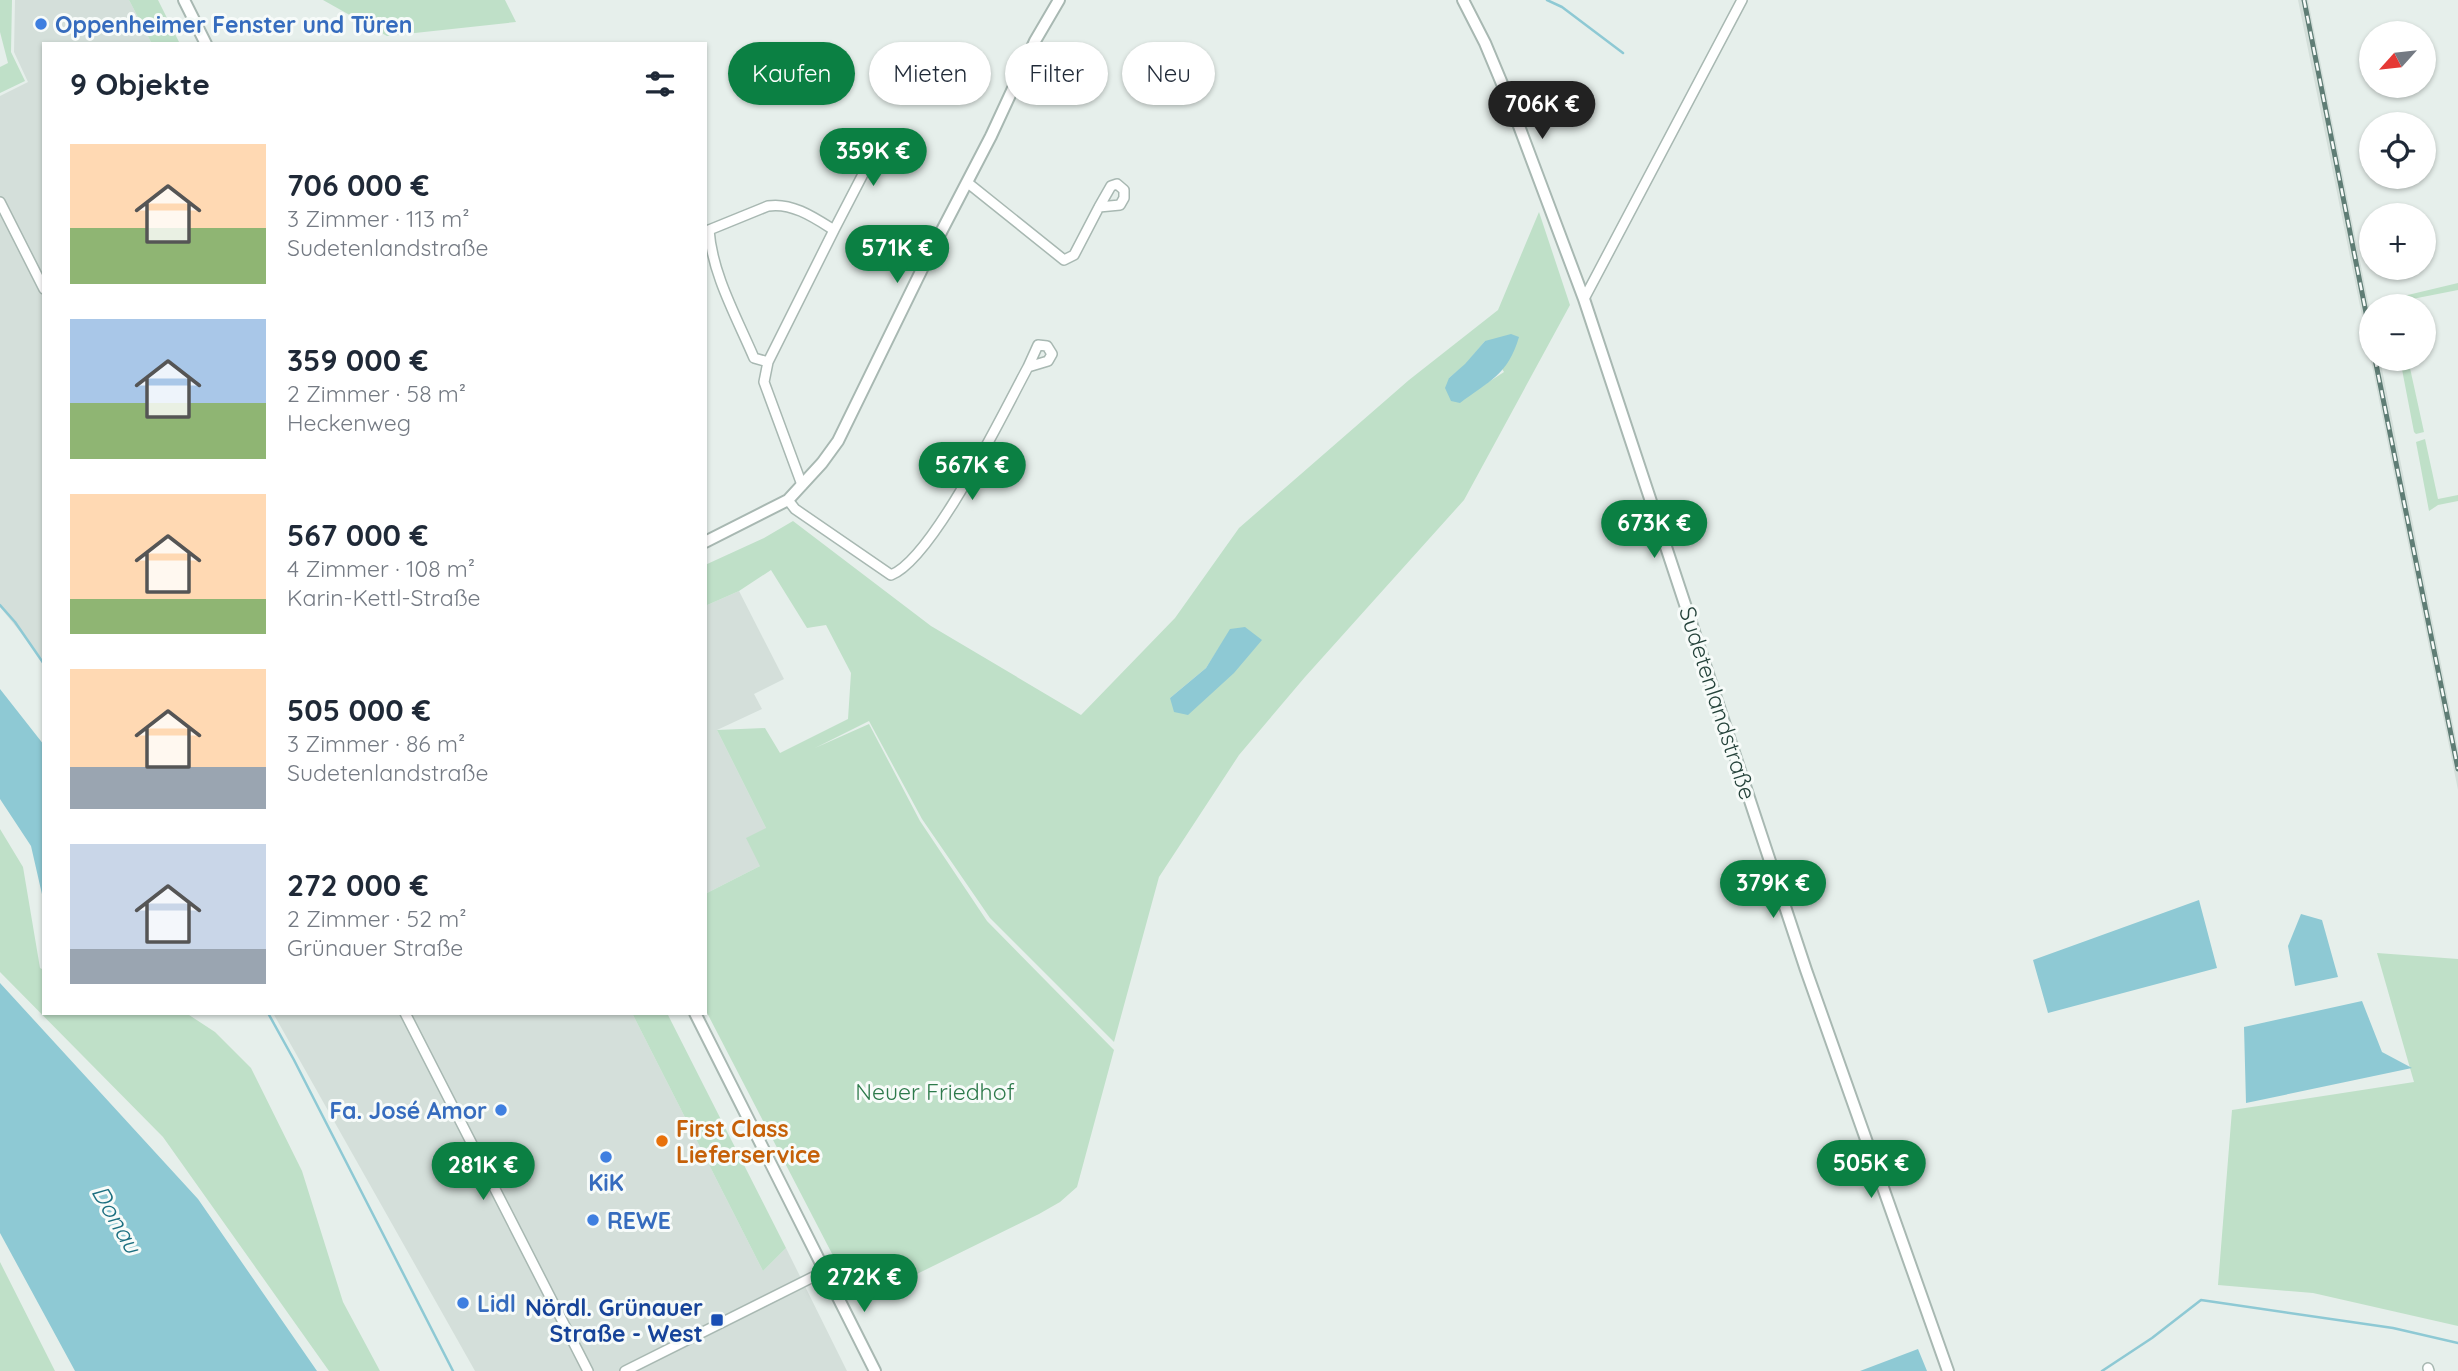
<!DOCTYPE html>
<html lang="de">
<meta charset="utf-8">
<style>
:root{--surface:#fff;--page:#f2f2f3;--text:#1f2937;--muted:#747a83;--accent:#0b8043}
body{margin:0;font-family:Quicksand,sans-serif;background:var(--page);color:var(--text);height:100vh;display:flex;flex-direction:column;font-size:26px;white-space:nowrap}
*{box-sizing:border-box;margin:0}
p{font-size:23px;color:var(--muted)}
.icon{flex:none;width:38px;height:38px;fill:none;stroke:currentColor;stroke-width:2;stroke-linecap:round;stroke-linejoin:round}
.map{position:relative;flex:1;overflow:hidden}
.panel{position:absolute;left:42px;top:42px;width:665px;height:973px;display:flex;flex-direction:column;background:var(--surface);border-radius:0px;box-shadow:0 2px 5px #0004}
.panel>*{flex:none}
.guide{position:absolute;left:728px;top:42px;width:665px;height:63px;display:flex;gap:14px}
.needle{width:46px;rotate:243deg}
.fabs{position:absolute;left:2359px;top:21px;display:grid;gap:14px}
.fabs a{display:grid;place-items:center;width:77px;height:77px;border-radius:50%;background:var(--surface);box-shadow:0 2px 5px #0004;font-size:35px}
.price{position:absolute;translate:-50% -60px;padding:0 16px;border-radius:24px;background:var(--accent);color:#fff;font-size:23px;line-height:46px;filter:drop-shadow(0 2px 4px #0008)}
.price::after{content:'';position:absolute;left:50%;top:42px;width:21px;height:16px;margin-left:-10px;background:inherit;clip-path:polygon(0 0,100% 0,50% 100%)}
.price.active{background:#222;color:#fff}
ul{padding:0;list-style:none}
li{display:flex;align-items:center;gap:21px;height:175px;padding:0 28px}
li span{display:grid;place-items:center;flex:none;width:196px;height:140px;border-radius:0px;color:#555}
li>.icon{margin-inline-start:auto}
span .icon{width:84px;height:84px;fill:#fffc;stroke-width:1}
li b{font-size:30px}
h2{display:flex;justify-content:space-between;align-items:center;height:84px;padding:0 28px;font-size:30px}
.chip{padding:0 24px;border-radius:32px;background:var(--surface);box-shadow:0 2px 5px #0004;font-size:24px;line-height:63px}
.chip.active{background:var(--accent);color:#fff}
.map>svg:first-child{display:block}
.built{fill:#d4dfda}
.green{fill:#bfe0c8;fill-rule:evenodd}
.water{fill:#8ec9d4}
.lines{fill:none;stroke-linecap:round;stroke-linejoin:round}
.stream{stroke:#8ec9d4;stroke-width:2.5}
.minor-casing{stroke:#a8b8b2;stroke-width:12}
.tertiary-casing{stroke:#a8b8b2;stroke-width:14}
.minor{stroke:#fff;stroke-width:9}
.tertiary{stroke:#fff;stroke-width:10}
.rail-casing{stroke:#5f7d75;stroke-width:5}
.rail{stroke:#f7fbf9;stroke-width:2.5;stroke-dasharray:8;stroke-linecap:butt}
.shop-dot{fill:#3f7fe0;stroke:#f7fbf9;stroke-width:2.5}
.food-dot{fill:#e8710a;stroke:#f7fbf9;stroke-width:2.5}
.transit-dot{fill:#1a4fb4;stroke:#f7fbf9;stroke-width:2.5}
.labels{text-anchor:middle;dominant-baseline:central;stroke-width:6;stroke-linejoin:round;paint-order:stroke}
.shop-label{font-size:23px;font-weight:bold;fill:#366cbe;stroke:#f7fbf9;text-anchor:start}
.street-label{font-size:23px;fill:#24423a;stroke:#f7fbf9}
.park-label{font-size:23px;fill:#2d7a4b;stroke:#f7fbf9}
.food-label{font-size:23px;font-weight:bold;fill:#c56008;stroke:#f7fbf9;text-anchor:start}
.transit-label{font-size:23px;font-weight:bold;fill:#164399;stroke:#f7fbf9;text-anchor:end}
.water-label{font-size:24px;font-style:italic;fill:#1c6f80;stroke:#f7fbf9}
</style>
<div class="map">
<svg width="2458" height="1371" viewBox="0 0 2458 1371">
<rect width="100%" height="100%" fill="#e6efeb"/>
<path class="built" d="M15,0H129L152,44H44V661L0,607V96L28,82L14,52Z
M2298,0H2308L2371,316V359H2380L2458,749V790Z
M739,591L784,679L754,694L762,709L717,730L766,828L760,866L705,894V606Z
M273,1013H632L763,1271L786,1248L847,1371H475Z"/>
<path class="green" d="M0,0H12L11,52L25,81L0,93V67L8,63L0,32Z
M129,0H158L180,44H152Z
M323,0H505L516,22L387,36Z
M1539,212L1570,305L1464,500L1305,677L1239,755L1159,877L1114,1042L990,918L922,819L869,721L815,748L869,724L920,821L987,921L1114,1050L1077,1187L1060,1202L1039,1214L866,1299L855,1298L705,1009V894L760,866L746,838L766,828L717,730L765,728L780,753L848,719L851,673L826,625L807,628L771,570L739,591L705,606V565L764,538L793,521L931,626L1081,715L1175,618L1239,528L1409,380L1498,310ZM1485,341L1504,372L1481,387L1449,378L1465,365ZM1231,629L1188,714L1170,698L1206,668Z
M2458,283V290L2397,302V306H2390L2391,299Z
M2400,359H2408L2424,432L2416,434L2414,432Z
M2425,439L2438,499L2458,495V501L2438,505L2429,511L2416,442Z
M0,829L23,867L40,968L44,970V1013H186L215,1032L251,1068L302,1171L343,1302L380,1371H329L163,1137L0,972Z
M2377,953L2458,959V1326L2313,1293L2218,1285L2232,1110L2414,1082Z
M632,1013H667L786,1248L763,1271Z
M0,1262L55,1371H0Z"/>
<path class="water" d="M1511,334L1519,337C1508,375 1489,381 1460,403L1451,401L1445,388L1449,378L1465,364L1485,341Z
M1245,627L1262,640L1234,673L1188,715L1174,712L1170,698L1206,668L1230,629Z
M0,689L44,745V903L31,846L0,799Z
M2199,900L2217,968L2048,1013L2033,960Z
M2301,914L2322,920L2338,977L2295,986L2288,946Z
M0,983L198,1199L317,1371H75L0,1233Z
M2362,1001L2382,1052L2412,1068L2246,1103L2244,1027Z
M1918,1349L1927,1371H1860Z"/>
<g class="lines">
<path class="stream" d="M1547,0L1562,7L1623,53
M0,605L15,622L44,664
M268,1013L294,1060L453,1371
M2102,1371L2152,1338L2201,1300L2393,1328L2458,1343"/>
<defs>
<path id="minor" d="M968,183L1064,260L1074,255L1099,207L1111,186L1117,184L1124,190V198L1120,205L1099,207
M0,202L44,289
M834,230L876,149L878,135
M1584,299L1742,0
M768,362L834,230C815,218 792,202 768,206L709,230C712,274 737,318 754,358L768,362L764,382L802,485
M788,500L795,509L891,575C933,559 1004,411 1028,367L1048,361L1052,354L1047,346L1038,345L1028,367
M405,1013L588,1371
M2428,1368L2429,1371
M625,1371L825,1271"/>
<path id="tertiary" d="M184,0L206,44
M1463,0L1485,43L1513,110L1584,299L1806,970L1948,1371
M705,542L788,500L822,463L838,441L925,263L991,136L1035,41L1059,0
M695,1013L875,1371"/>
</defs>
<use href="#minor" class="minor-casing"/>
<use href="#tertiary" class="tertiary-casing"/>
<use href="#minor" class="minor"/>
<use href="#tertiary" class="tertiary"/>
<defs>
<path id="rail" d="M2304,0L2371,338
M2375,359L2458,769"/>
</defs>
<use href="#rail" class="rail-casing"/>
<use href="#rail" class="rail"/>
</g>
<g class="shop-dot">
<circle cx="41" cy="24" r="7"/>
<circle cx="501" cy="1110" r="7"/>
<circle cx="606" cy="1157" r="7"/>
<circle cx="593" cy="1220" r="7"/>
<circle cx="463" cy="1303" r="7"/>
</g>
<circle class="food-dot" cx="662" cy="1141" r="7"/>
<rect class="transit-dot" x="710" y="1313" width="14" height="14" rx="3.5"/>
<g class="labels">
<g class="shop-label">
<text x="55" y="24">Oppenheimer Fenster und Türen</text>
<text x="487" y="1110" text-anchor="end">Fa. José Amor</text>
<text x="606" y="1182" text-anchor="middle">KiK</text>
<text x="607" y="1220">REWE</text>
<text x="477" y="1303">Lidl</text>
</g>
<g class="street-label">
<text transform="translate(1718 703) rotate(72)">Sudetenlandstraße</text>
</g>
<g class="park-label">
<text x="935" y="1091">Neuer Friedhof</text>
</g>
<g class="food-label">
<text x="676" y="1128">First Class<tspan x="676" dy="26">Lieferservice</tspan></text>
</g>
<g class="transit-label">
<text x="703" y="1307">Nördl. Grünauer<tspan x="703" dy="26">Straße - West</tspan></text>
</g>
<g class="water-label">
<text transform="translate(117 1219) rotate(60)">Donau</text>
</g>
</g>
</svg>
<div class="fabs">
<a><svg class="needle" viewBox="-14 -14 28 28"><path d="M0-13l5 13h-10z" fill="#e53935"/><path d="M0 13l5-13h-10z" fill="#747a83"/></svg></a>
<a><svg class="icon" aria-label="locate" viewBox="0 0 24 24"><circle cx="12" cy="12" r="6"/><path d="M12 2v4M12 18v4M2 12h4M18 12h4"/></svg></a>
<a>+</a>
<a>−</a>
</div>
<b class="price active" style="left:1542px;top:141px">706K €</b>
<b class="price" style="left:873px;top:188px">359K €</b>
<b class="price" style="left:897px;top:285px">571K €</b>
<b class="price" style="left:972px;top:502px">567K €</b>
<b class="price" style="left:1654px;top:560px">673K €</b>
<b class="price" style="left:1773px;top:920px">379K €</b>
<b class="price" style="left:1871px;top:1200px">505K €</b>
<b class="price" style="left:483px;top:1202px">281K €</b>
<b class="price" style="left:864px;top:1314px">272K €</b>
<div class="guide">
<a class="chip active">Kaufen</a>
<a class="chip">Mieten</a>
<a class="chip">Filter</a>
<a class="chip">Neu</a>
</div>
<section class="panel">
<h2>9 Objekte<svg class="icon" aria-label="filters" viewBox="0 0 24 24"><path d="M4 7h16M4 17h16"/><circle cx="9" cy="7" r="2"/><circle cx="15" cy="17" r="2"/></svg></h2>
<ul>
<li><span style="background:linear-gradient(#ffd9b3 60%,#8fb573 0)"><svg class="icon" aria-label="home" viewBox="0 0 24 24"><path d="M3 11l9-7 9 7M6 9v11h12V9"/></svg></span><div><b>706 000 €</b><p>3 Zimmer · 113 m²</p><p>Sudetenlandstraße</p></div></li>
<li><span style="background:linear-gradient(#a9c7e8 60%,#8fb573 0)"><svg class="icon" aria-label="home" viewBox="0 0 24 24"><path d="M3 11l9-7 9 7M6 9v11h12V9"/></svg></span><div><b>359 000 €</b><p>2 Zimmer · 58 m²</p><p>Heckenweg</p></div></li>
<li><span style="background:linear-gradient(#ffd9b3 75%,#8fb573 0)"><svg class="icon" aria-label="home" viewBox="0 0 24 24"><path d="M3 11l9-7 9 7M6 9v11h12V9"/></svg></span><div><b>567 000 €</b><p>4 Zimmer · 108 m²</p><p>Karin-Kettl-Straße</p></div></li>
<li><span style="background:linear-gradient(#ffd9b3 70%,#9aa5b1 0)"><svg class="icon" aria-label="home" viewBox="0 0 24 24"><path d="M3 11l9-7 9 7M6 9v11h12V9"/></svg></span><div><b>505 000 €</b><p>3 Zimmer · 86 m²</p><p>Sudetenlandstraße</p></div></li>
<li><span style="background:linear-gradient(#c9d6e8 75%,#9aa5b1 0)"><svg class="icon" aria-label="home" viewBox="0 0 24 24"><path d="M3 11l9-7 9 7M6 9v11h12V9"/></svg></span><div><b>272 000 €</b><p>2 Zimmer · 52 m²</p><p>Grünauer Straße</p></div></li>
</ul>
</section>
</div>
